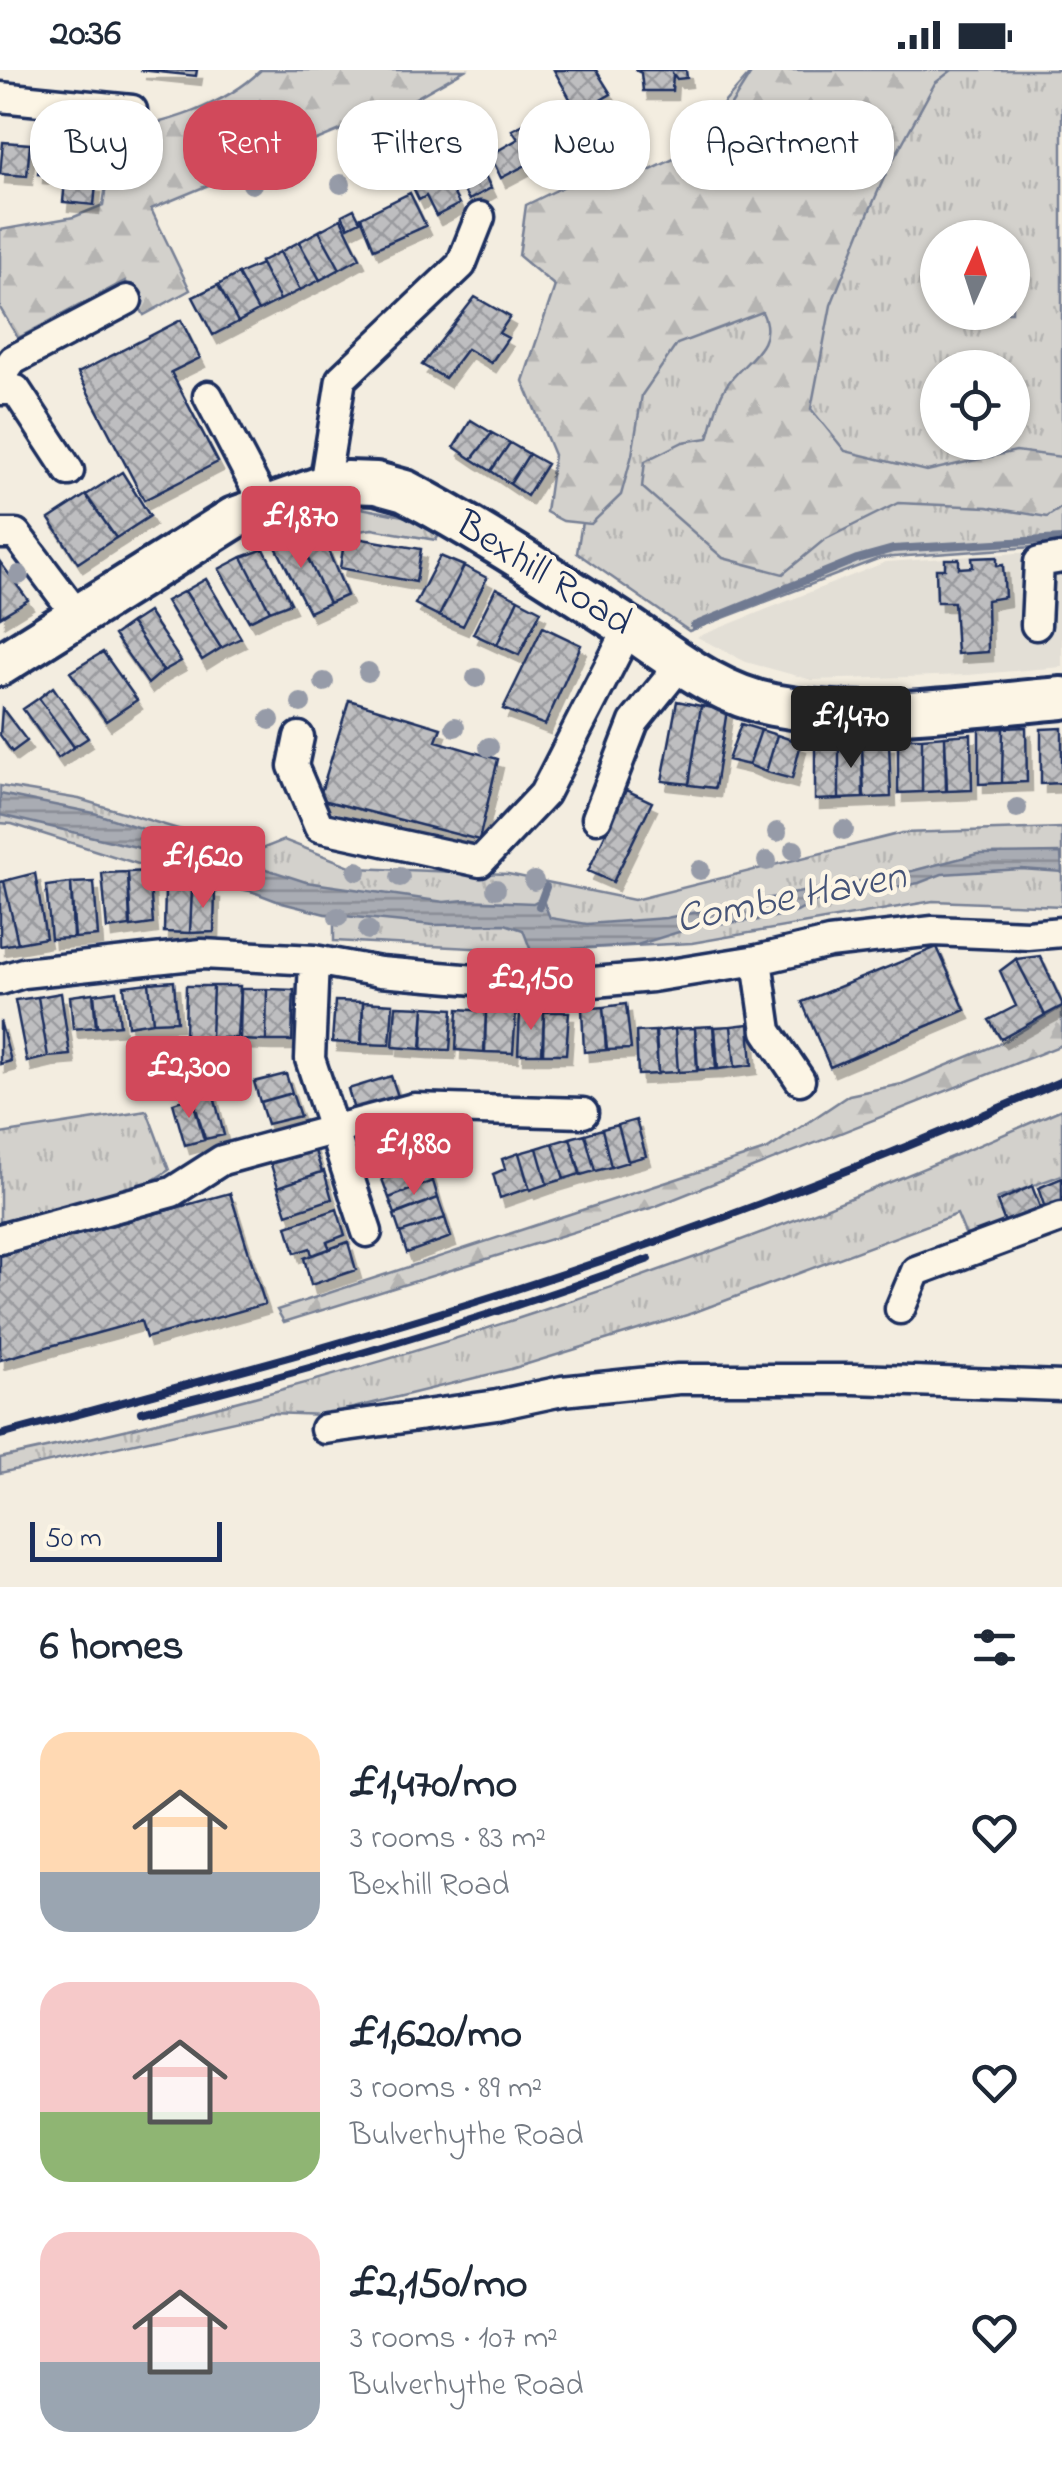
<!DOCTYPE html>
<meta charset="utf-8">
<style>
:root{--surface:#fff;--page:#f6f6f7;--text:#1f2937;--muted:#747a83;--accent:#d1495b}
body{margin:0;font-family:"Indie Flower",sans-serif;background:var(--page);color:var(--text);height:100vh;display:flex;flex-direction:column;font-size:38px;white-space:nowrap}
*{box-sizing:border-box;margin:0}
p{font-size:32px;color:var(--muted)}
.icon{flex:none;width:55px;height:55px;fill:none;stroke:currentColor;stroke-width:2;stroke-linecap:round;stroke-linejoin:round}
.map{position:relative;height:1517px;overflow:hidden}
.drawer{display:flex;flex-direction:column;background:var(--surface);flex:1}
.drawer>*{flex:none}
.banner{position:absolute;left:30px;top:30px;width:1002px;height:90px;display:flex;gap:20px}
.needle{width:65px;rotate:3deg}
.buttons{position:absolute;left:920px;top:150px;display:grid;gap:20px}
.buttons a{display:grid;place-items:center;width:110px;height:110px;border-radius:50%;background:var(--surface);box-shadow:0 2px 8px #0004;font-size:50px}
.scale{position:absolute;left:30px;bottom:25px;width:192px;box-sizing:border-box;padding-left:10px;border:5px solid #1b2f5e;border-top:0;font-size:28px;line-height:35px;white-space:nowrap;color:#1b2f5e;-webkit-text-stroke:8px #fcf5e5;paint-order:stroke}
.price{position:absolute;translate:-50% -85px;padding:0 22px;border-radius:10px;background:var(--accent);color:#fff;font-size:32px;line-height:65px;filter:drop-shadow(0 2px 5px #0008)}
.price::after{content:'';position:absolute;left:50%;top:60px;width:30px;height:22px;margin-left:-15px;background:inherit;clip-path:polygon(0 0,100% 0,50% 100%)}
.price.current{background:#222;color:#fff}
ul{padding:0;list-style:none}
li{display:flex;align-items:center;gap:30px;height:250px;padding:0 40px}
li span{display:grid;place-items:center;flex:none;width:280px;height:200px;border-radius:30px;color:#555}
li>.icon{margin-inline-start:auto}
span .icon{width:120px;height:120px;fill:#fffc;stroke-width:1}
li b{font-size:42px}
h2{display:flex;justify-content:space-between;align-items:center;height:120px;padding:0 40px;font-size:42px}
.tag{padding:0 35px;border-radius:40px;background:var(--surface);box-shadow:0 2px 8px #0004;font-size:35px;line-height:90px}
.tag.current{background:var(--accent);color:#fff}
.status{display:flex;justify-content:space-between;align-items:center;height:70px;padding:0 50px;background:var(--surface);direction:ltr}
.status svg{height:28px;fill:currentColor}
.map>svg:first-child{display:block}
.built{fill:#e3dfd6}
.grass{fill:url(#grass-tufts);stroke:#778095;stroke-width:2.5;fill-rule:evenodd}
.forest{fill:url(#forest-firs);stroke:#778095;stroke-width:2.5}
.water{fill:url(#water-rules);stroke:#707a91;stroke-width:2.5}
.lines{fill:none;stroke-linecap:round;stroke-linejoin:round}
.stream{stroke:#707a91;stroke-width:8}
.building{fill:url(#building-cross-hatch);stroke:#1b2f5e;stroke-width:2.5;filter:url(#shadow)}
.minor-casing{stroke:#1b2f5e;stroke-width:35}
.highway-casing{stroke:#1b2f5e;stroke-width:48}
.minor{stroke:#fcf5e5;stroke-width:28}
.highway{stroke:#fcf5e5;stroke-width:40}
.rail{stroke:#1b2f5e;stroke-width:8}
.tree{fill:#969ba8}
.labels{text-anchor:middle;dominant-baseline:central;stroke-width:9;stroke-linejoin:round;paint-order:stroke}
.street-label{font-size:40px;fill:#1b2f5e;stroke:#fcf5e5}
.water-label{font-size:42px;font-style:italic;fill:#465478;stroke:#fcf5e5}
</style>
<div class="status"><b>20:36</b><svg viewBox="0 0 49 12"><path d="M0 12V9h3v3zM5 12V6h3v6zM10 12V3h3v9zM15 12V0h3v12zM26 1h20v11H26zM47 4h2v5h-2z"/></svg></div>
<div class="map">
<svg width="1062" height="1517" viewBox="0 0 1062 1517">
<defs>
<pattern id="grass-tufts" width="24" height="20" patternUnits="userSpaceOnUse" patternTransform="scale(2.5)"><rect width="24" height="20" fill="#d3d1cc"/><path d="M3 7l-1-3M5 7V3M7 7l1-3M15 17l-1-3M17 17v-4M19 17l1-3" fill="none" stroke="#b5b4b2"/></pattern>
<pattern id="forest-firs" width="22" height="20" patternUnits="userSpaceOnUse" patternTransform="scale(2.5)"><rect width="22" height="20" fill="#d3d1cc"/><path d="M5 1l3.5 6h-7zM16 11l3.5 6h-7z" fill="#b5b4b2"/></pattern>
<pattern id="water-rules" width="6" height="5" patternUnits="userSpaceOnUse" patternTransform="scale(2.5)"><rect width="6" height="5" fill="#a9acb3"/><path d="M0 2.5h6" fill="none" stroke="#898c95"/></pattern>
<pattern id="building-cross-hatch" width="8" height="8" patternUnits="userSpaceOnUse" patternTransform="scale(2.5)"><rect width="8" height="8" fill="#bebec0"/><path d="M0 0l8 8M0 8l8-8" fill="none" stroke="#9a9b9f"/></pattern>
<filter id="shadow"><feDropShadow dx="5" dy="9" stdDeviation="0" flood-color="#0004"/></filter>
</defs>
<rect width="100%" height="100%" fill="#f3ede0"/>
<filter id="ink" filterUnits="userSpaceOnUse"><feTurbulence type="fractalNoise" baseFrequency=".01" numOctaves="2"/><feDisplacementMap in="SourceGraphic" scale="20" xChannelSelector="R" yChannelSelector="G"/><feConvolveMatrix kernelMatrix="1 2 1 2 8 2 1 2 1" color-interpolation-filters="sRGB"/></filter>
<g filter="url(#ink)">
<path class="built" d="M1062,480V597L967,605L812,610L746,592L697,567L886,492Z"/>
<path class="grass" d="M753,0H1062V475L880,488L689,561L577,483L627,172L724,33ZM938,168H1012V242H938ZM938,298H1012V372H938Z
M361,438L408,447L439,465L436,470L372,459L333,465L327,446Z
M0,716L79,729L254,782L284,770L355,798L508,804L634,830L902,763L1062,758V836L933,831L692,873L531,881L334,871V838L176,806L12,754L0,753Z
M1062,1039V1105L996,1129L1008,1160L969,1173L957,1144L687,1245L511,1299L325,1345L270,1343L0,1403V1388C362,1312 724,1189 1062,1039Z
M147,1041L169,1100L144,1116L0,1153V1064Z"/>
<path class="forest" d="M261,0H465L410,31L151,139L190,220L144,245L125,211L18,268L0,238V160L74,147L103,135L115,58C162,58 228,33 261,0Z
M753,0H952L935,13L887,101L862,158L831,235L811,339L845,381L927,401L1016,381L1062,387V437L1047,447L987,437L898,433L824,470L783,504L723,488L642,417L645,391L683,372L708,368C713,352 717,329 727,315C743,291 779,276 762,242L677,274L642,325L632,385L621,425L591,454L563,451L546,442L554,385L523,311L555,216L519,186L526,135L610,94L651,100L707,73Z
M1062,937V975L654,1137L284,1252L277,1240L768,1079L849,1025L902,1014L1001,973Z"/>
<path class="water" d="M0,724L94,743L306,812L444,832L465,830L533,833L542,828L550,848L587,854L666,848L912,801L977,784L1061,783L1062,802L1021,799L942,804L919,813L817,831L797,842L760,850L701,855L637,875L531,881L523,860L505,854L433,855L325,844L282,833L136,777L0,745Z"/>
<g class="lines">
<path class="stream" d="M694,556L857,489L893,479L1062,469
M539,836L546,817"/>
</g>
<path class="building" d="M140,0H197L196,6Z
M554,0H596L611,24L578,43Z
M635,0H686L687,8L677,9L673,4L672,21H643L641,3Z
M552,40L570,72L501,108L490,85L518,69L512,60Z
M3,72L30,74L27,106L0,104Z
M41,74L63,76L60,106L38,104Z
M472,79L491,118L469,130L458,110L452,113L442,94Z
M439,95L459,134L436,146L426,126L419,130L410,111Z
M65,111L96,114L94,135L63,132Z
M410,123L426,156L374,179L361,147Z
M354,139L360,151L348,157L342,145Z
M341,149L360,188L340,199L319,161Z
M319,161L340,199L320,210L299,172Z
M299,172L320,210L300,220L280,182Z
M280,182L300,220L280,230L260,192Z
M261,194L280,230L258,241L238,204Z
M238,204L258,241L238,252L218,215Z
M218,215L238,252L213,265L193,227Z
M475,227L510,247L499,263L508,268L491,293L467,279L445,308L422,295Z
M181,250L200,288L171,302L218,392L144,430L78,303Z
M471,350L492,363L472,389L454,377Z
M492,363L510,373L491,401L472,389Z
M510,373L529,384L510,414L491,401Z
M529,384L547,394L527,426L510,414Z
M122,402L150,446L116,468L86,425Z
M86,425L116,468L78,493L49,449Z
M317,454L347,525L329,533L295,461Z
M295,461L329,533L309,542L273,471Z
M345,466L421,479L416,512L340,498Z
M264,479L291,533L270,541L242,487Z
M440,486L464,496L439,546L415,534Z
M242,487L270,541L249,551L219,499Z
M997,487V496L1003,495L1005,527L987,530L988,582L957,584L954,532H937L936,499H945V489H959V498L973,497L972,488Z
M0,492L28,530L0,547Z
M464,496L487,508L463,556L439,546Z
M206,509L241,568L221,578L185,521Z
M496,518L518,529L497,575L473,564Z
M185,521L221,578L202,590L166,531Z
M518,529L541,541L519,585L497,575Z
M148,542L181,591L163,601L131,553Z
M131,553L163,601L148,614L114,565Z
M543,557L581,575L545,655L503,639Z
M103,582L137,630L106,651L70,602Z
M53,617L88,668L74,677L39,628Z
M39,628L74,677L58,688L23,639Z
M349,630L441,658L436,671L498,689L479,770L319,729Z
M677,631L701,636L689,714L662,711Z
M701,636L727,640L715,718L689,715Z
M2,638L27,671L12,682L0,665Z
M741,654L761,660L749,695L728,690Z
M1026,657L1027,712L1002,713L1003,658Z
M1003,658L1002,713L979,714V659Z
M1062,658V713L1041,714V659Z
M761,660L777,665L766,702L749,695Z
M971,664L972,720L947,721L945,666Z
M777,665L801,673L792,709L766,702Z
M945,666L946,721L922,722V668Z
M898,668H922V722L898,723Z
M889,672L891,727L864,728L862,673Z
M862,673L863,728L839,729V675Z
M815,675H839V729L815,730Z
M626,720L652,732L613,812L588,801Z
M149,801L153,854L131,857L128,802Z
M128,802L130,856L107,859L102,803Z
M35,803L46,868L18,873L4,811Z
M4,811L18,873L0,876V812Z
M94,812L98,866L75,868L71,813Z
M71,813L73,868L51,869L46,816Z
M165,818L192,819L190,863L164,862Z
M192,819L215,820L214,862L190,863Z
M937,877L965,940L830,997L802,932Z
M1040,886L1062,933V936L1045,945L1016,889Z
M1016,889L1045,945L1001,969L989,950L1016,936L1000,901Z
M174,911L177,951L153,952L149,913Z
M149,913L153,952L128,956L124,916Z
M186,916H213L211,968L185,967Z
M213,916H240L237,968H211Z
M241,919H267L266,971L240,970Z
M267,919L294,920L292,971H266Z
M116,921L120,955L97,957L94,924Z
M61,923L70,985L48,987L38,927Z
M93,923L96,957L73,959L70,926Z
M38,927L48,987L27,992L15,930Z
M335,931L363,932L361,974L332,972Z
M363,932L393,934L390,975L362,974Z
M626,934L631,979L607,980L603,937Z
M396,936L424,937L421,979L393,977Z
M424,937L453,939L450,980L422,979Z
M603,937L606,980L584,982L582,939Z
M458,939L486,941L484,982L456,980Z
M486,941L516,942L513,983L485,982Z
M520,942H544L542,984H518Z
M544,942H569L566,984H543Z
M0,951L11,991L0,994Z
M749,954L752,995L735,997L731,956Z
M713,956L716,999L698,1000L695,957Z
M731,956L735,997L718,999L715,957Z
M695,958L697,1001L678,1002L675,959Z
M675,959L678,1002L658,1003L656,961Z
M655,961L658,1004L638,1005L636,962Z
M286,1004L292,1023L260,1032L254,1012Z
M391,1006L399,1029L355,1044L348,1019Z
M213,1022L224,1065L205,1069L193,1028Z
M292,1023L300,1046L267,1054L260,1032Z
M192,1027L204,1070L185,1075L173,1033Z
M636,1050L646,1086L628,1091L618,1055Z
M414,1053L421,1074L375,1089L368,1067Z
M618,1055L628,1092L611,1097L602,1059Z
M602,1059L611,1097L595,1101L585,1064Z
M585,1064L595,1101L581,1105L570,1068Z
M570,1068L580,1104L564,1109L553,1073Z
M312,1072L322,1102L278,1117L268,1085Z
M553,1073L564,1109L547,1114L537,1078Z
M421,1074L427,1093L382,1109L376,1090Z
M537,1078L547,1114L530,1120L519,1083Z
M519,1083L529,1118L500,1128L493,1104L505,1099L502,1089Z
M427,1093L433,1111L389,1128L382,1109Z
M324,1101L332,1129L287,1144L278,1117Z
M1062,1108V1136L1046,1141L1038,1118Z
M433,1111L438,1128L395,1144L389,1128Z
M1032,1116L1044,1148L1008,1160L997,1132Z
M230,1123L265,1234L146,1268L141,1251L0,1290V1186Z
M438,1128L445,1148L400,1163L394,1145Z
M337,1139L345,1165L327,1172L330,1179L312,1185L310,1178L295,1183L287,1156Z
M445,1148L451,1167L407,1183L400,1163Z
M348,1172L356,1200L311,1215L304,1188Z"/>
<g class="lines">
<defs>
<path id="minor" d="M0,27L132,40
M0,308L13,290L127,230
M0,320H16L69,401
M208,326L266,437
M324,416L341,309L461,195L480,147
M0,464H16L77,545
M1036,555L1039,492L1062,488
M299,667L293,696L319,757L480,792L544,724L629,558
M597,748L634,652L668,610L674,590
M314,890L310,989L367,1162
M757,890L767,961L800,1010
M0,910L23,903L202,884L314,890L380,902L547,916L652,907L757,890L829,873L933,861L1027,865L1062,862
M0,1169L172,1122L222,1090L414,1038L583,1043
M900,1239L916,1201L1062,1147
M325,1359L497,1335L562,1321L678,1309H854L1062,1316"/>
<path id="highway" d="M0,595L234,448L324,416L347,412L376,413L405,421C479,460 550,507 620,552C669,584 714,624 773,635C868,653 966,636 1062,628"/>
</defs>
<use href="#minor" class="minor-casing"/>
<use href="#highway" class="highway-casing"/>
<use href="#minor" class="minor"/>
<use href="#highway" class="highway"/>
<path class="rail" d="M141,1342C312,1300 483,1250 649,1189
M0,1365C190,1314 381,1265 568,1202C735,1146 900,1082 1062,1011"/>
</g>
<g class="tree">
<circle cx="252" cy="114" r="10"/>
<circle cx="341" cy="114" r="10"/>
<circle cx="19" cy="505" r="10"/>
<circle cx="368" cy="602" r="10"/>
<circle cx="476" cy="608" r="10"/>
<circle cx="324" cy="612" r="10"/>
<circle cx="301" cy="633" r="10"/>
<circle cx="270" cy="650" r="10"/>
<circle cx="455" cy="657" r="10"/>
<circle cx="489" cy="677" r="10"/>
<circle cx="1017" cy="738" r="10"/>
<circle cx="844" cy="760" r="10"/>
<circle cx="777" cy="762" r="10"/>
<circle cx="794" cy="780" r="10"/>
<circle cx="767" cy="791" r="10"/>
<circle cx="155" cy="793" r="10"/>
<circle cx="700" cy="800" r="10"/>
<circle cx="357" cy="801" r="10"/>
<circle cx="400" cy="807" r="10"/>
<circle cx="534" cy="811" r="10"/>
<circle cx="496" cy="819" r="10"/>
<circle cx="338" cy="847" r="10"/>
<circle cx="368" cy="860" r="10"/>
</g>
</g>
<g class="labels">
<g class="street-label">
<text transform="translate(543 505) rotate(32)">Bexhill Road</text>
</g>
<g class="water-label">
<text transform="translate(791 829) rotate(-11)">Combe Haven</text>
</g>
</g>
</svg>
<div class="buttons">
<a><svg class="needle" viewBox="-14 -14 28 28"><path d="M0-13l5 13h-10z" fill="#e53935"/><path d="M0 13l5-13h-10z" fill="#747a83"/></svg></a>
<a><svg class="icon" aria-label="locate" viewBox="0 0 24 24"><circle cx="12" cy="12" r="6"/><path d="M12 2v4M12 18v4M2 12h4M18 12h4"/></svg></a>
</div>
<div class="scale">50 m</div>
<b class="price" style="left:301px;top:501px">£1,870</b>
<b class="price current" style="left:851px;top:701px">£1,470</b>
<b class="price" style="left:203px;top:841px">£1,620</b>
<b class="price" style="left:531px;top:963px">£2,150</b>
<b class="price" style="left:189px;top:1051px">£2,300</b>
<b class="price" style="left:414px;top:1128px">£1,880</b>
<div class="banner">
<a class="tag">Buy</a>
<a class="tag current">Rent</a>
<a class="tag">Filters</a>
<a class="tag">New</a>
<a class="tag">Apartment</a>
</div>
</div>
<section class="drawer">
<h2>6 homes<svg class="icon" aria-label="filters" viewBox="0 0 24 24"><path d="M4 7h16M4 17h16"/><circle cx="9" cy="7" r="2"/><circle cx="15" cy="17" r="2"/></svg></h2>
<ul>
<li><span style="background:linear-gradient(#ffd9b3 70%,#9aa5b1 0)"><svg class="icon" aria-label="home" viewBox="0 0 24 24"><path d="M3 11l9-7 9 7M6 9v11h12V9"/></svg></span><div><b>£1,470/mo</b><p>3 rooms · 83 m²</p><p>Bexhill Road</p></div><svg class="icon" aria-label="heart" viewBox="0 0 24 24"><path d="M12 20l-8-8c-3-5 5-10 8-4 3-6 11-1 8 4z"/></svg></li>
<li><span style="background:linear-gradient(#f6c9c9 65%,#8fb573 0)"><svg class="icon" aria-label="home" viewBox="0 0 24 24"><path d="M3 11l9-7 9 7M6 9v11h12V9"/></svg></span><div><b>£1,620/mo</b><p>3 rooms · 89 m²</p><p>Bulverhythe Road</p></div><svg class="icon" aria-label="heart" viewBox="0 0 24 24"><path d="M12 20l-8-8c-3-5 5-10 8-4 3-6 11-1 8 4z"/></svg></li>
<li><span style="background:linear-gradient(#f6c9c9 65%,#9aa5b1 0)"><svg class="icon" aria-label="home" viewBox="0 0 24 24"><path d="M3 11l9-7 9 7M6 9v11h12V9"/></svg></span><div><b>£2,150/mo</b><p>3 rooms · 107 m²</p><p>Bulverhythe Road</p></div><svg class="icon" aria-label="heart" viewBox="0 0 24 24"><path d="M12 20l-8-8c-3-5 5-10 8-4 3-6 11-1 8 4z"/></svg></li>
</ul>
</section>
